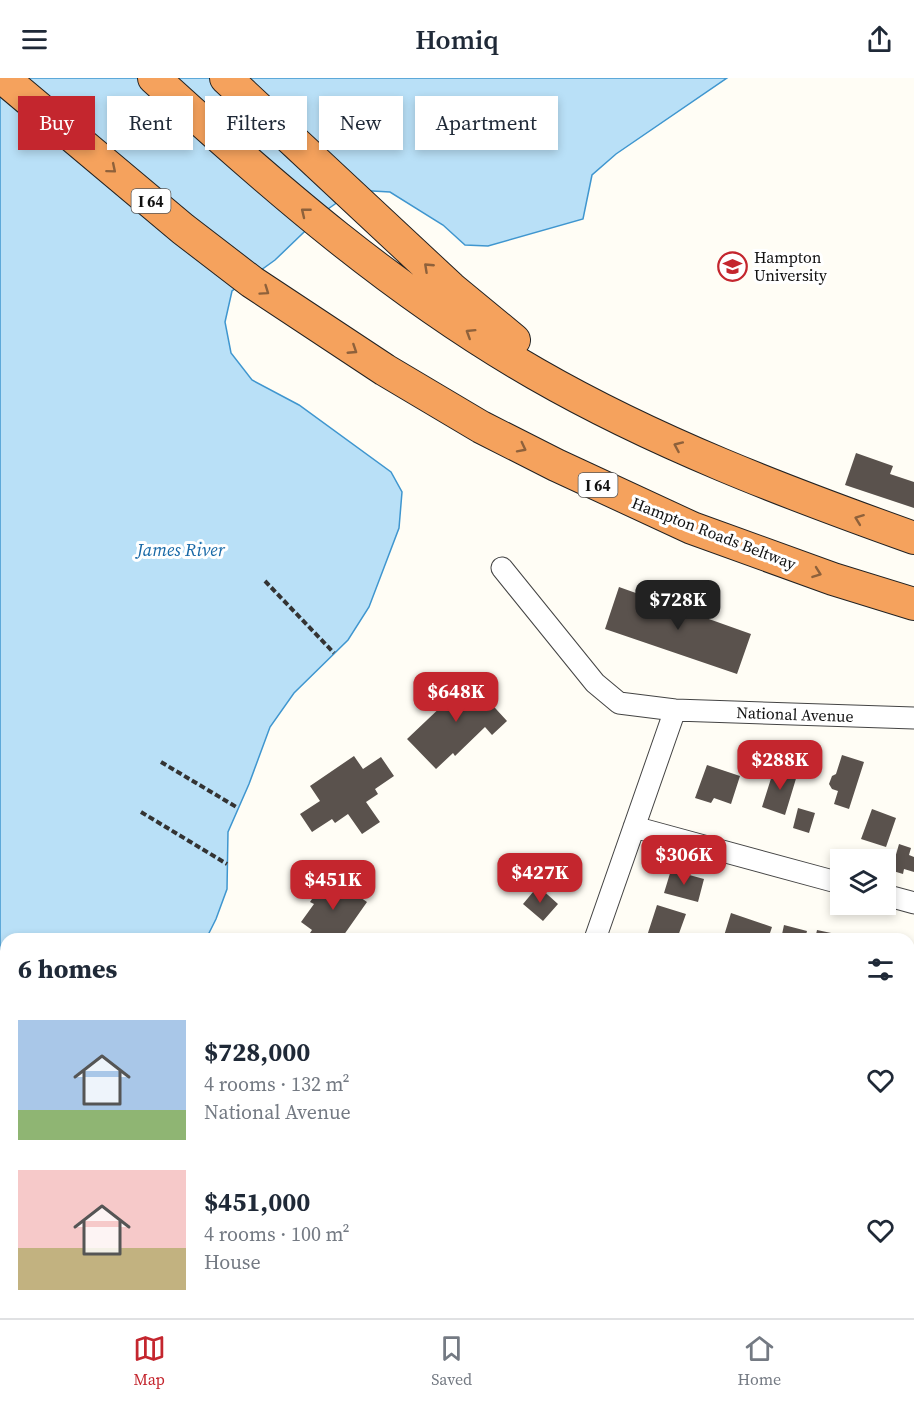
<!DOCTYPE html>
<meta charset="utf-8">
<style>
:root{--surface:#fff;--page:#f6f6f7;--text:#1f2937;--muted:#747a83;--line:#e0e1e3;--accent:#c4262e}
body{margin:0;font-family:"Source Serif 4",serif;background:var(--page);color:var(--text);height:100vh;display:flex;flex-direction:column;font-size:22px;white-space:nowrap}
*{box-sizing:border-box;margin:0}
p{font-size:20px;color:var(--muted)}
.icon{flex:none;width:33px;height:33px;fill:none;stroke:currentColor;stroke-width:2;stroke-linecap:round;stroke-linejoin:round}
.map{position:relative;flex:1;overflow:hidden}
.details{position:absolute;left:0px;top:855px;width:915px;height:386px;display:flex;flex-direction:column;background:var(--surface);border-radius:18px 18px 0 0;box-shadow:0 3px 9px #0003}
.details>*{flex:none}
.guide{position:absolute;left:18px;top:18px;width:600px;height:54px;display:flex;gap:12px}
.buttons{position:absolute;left:830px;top:771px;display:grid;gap:12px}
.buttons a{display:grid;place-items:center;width:66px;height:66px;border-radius:0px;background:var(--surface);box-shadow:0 3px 9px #0003;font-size:30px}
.price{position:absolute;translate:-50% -51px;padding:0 14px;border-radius:12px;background:var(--accent);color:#fff;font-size:20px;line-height:39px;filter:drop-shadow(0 2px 3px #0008)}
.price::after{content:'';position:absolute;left:50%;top:36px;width:18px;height:14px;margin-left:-9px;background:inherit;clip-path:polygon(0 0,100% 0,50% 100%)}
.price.on{background:#222;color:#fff}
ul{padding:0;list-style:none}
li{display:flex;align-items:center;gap:18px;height:150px;padding:0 18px}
li span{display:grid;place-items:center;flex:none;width:168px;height:120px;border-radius:0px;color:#555}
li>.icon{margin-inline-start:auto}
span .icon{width:72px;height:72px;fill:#fffc;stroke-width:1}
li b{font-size:26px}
h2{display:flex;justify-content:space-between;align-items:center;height:72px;padding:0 18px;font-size:26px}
.pill{padding:0 21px;border-radius:0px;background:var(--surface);box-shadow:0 3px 9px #0003;font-size:21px;line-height:54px}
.pill.on{background:var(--accent);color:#fff}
header{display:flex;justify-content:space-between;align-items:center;height:78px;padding:0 18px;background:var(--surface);font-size:27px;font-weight:600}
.menu{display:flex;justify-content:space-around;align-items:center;height:84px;border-top:2px solid var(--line);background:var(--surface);font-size:16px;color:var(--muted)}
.menu a{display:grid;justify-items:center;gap:3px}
.menu .on{color:var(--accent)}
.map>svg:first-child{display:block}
.water{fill:#b9e0f7;stroke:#3f96cf;stroke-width:1.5}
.building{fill:#5a524d}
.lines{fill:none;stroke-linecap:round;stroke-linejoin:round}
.minor-casing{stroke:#444;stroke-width:23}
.highway-casing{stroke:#222;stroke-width:34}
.path{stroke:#333;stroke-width:4;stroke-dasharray:6 3;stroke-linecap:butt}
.minor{stroke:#fff;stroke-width:21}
.highway{stroke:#f5a25d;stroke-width:32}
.oneway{stroke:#8e613b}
.labels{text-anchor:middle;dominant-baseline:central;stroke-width:6;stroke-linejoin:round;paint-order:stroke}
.shield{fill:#fff;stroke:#585858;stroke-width:1.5}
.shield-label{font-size:15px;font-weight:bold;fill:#111}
.poi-label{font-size:16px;fill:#111;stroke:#fff;text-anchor:start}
.street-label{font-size:16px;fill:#111;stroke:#fff}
.water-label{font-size:18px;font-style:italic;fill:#1768a6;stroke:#fff}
</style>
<header><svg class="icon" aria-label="menu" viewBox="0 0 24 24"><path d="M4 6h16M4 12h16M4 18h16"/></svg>Homiq<svg class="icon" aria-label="share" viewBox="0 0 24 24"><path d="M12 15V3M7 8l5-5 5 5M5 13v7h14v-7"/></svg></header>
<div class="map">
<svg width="914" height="1240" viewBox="0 0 914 1240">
<rect width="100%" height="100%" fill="#fffdf5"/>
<path class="water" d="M0,0H727L616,76L592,97L583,141L488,168L465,167L443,147L390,114L355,112L328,131L275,182L232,213L225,244L231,275L252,302L299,327L391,394L402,414L399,450L369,529L348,562L294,615L270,649L249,706L228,754L227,811L216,841L206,861H6V1037L0,1042Z"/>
<path class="building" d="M856,375L893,388L890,396L914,404V430L845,407Z
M619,509L751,556L737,596L605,551Z
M464,596L507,643L492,657L485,649L455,678L453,675L436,691L407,661L446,624L441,618Z
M842,677L864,684L849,731L834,726L838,713L832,711L829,706L832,698L836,696Z
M354,678L363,691L381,679L394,698L375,711L378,716L366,724L380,744L362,756L348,736L335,745L332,741L312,754L300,736L320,723L310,708Z
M707,687L740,698L731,726L714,720L711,725L695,720Z
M784,690L798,694L785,737L762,729L774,691L782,694Z
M798,730L815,735L809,755L793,750Z
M872,731L896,740L886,769L861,761Z
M899,766L911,770L909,777L914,779V794L904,791L903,796L893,793L895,788L893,787Z
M671,792L704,801L698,824L664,815Z
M328,797L367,824L341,861H306L312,852L301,844L314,826L310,824Z
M538,808L558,826L543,843L523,826Z
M657,827L686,836L677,861H646Z
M731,835L772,849L768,861H723Z
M784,847L807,853L805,861H781Z
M817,852L836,856L835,861H815Z
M909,883L914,884V932L909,930Z
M6,1111V1179L0,1182V1114Z
M914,1144V1170L909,1168V1157Z
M909,1215L914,1216V1222L909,1240H886L888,1234H909Z
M257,1234H271L270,1239Z
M288,1234H347L345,1240H286Z
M363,1234H375L391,1240H362Z"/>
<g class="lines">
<defs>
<path id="minor" d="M502,490L595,605L619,625L675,632L914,640
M634,749L840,805
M885,817L914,825
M595,861L675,632
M909,1064L914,1066
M592,1234L612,1240
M463,1240L465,1234"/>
<path id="highway" d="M3,0L183,151L252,204L385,292L481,349L556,387L692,450L833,501L914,526
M154,0C273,109 395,215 536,296C656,365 785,414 914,460
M226,0L451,210L514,262"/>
</defs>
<use href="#minor" class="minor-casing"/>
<use href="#highway" class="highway-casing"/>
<path class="path" d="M265,503L334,575
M161,684L238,730
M141,734L227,786"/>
<use href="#minor" class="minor"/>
<use href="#highway" class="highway"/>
</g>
<defs><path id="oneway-chevron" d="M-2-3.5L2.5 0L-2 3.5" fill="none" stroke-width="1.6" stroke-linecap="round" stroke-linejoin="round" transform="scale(1.5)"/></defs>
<g class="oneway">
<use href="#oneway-chevron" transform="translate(112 91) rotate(40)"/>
<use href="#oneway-chevron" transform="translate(305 134) rotate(-141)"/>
<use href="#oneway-chevron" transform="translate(428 189) rotate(-137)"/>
<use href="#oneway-chevron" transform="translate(265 213) rotate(35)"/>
<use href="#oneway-chevron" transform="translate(470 255) rotate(-148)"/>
<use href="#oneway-chevron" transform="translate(353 272) rotate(33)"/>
<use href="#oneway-chevron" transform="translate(678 368) rotate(-156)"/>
<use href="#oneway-chevron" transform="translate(522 370) rotate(27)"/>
<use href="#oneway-chevron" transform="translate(859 441) rotate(-159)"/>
<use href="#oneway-chevron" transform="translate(817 495) rotate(20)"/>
</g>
<defs>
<symbol id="university-ring" viewBox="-11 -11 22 22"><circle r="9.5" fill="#fff" stroke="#c4262e" stroke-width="1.5"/><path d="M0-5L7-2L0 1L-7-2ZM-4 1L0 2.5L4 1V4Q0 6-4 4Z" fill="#c4262e"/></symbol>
</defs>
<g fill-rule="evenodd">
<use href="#university-ring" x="716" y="172" width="33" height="33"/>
</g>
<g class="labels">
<g class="shield">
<rect x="131.5" y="111" width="39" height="24" rx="4.5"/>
<rect x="578.5" y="395" width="39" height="24" rx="4.5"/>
</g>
<g class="shield-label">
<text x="151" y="123">I 64</text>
<text x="598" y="407">I 64</text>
</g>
<g class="poi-label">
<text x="754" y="179">Hampton<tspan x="754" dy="18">University</tspan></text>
</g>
<g class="street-label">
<text transform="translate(714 455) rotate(21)">Hampton Roads Beltway</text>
<text transform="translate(795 636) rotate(2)">National Avenue</text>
</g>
<g class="water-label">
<text x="181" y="471">James River</text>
</g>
</g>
</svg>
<div class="buttons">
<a><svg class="icon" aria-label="layers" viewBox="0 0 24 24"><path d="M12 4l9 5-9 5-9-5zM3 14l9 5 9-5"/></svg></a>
</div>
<b class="price on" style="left:678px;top:553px">$728K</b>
<b class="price" style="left:456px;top:645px">$648K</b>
<b class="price" style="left:780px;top:713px">$288K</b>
<b class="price" style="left:684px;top:808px">$306K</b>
<b class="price" style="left:540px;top:826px">$427K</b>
<b class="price" style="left:333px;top:833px">$451K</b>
<div class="guide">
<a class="pill on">Buy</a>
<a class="pill">Rent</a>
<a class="pill">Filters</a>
<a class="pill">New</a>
<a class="pill">Apartment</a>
</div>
<section class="details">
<h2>6 homes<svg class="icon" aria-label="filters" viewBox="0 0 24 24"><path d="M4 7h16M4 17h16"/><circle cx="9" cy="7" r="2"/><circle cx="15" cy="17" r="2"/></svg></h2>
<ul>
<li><span style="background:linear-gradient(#a9c7e8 75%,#8fb573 0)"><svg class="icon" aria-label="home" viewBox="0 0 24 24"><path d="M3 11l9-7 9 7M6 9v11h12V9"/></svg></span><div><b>$728,000</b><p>4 rooms · 132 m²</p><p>National Avenue</p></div><svg class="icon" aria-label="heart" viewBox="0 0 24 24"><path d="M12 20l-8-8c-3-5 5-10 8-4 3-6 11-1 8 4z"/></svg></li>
<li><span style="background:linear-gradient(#f6c9c9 65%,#c2b280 0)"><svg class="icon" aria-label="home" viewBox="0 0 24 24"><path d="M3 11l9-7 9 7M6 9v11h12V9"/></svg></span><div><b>$451,000</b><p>4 rooms · 100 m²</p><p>House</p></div><svg class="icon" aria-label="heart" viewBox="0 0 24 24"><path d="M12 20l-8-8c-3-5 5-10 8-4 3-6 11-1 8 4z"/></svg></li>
</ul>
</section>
</div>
<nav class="menu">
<a class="on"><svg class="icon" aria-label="map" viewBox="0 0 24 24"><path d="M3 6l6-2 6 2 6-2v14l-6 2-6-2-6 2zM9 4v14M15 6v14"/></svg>Map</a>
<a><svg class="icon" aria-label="saved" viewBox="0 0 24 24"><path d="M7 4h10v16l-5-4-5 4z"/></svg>Saved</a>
<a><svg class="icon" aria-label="home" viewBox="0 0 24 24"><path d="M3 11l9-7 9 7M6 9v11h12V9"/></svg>Home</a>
</nav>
